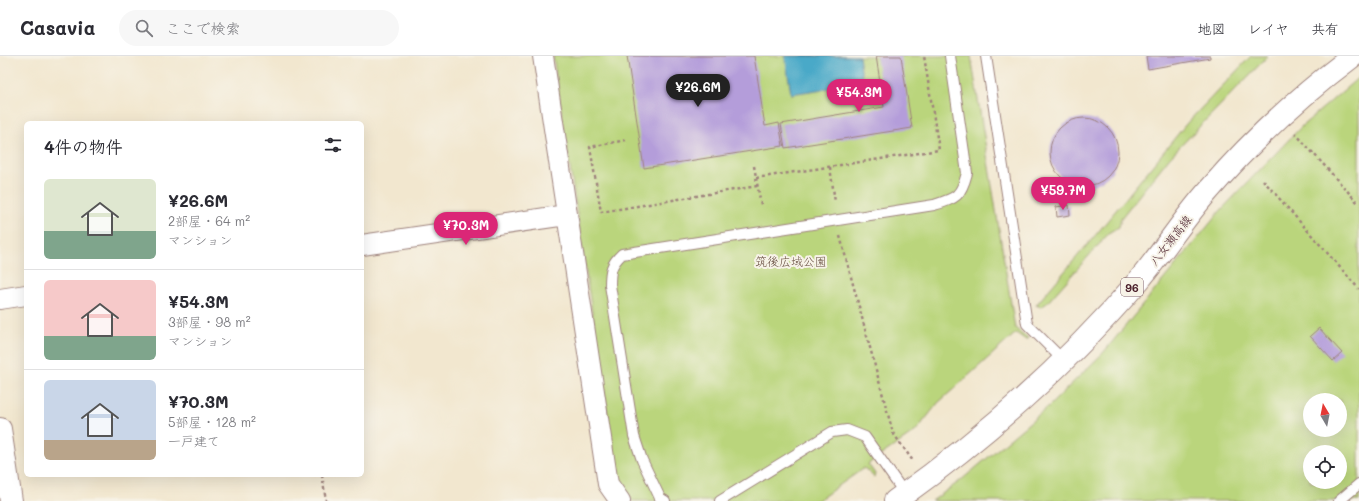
<!DOCTYPE html>
<html lang="ja">
<meta charset="utf-8">
<style>
:root{--surface:#fff;--page:#f7f7f7;--text:#2b2b33;--muted:#7c7c81;--line:#e1e1e2;--accent:#db2777}
body{margin:0;font-family:Mali,"Klee One",sans-serif;background:var(--page);color:var(--text);height:100vh;display:flex;flex-direction:column;font-size:15px;white-space:nowrap}
*{box-sizing:border-box;margin:0}
p{font-size:13px;color:var(--muted)}
.icon{flex:none;width:22px;height:22px;fill:none;stroke:currentColor;stroke-width:2;stroke-linecap:round;stroke-linejoin:round}
.map{position:relative;flex:1;overflow:hidden}
.sheet{position:absolute;left:24px;top:65px;width:340px;height:356px;display:flex;flex-direction:column;background:var(--surface);border-radius:6px;box-shadow:0 4px 16px #0002}
.sheet>*{flex:none}
.needle{width:26px;rotate:350deg}
.fabs{position:absolute;left:1303px;top:337px;display:grid;gap:8px}
.fabs a{display:grid;place-items:center;width:44px;height:44px;border-radius:50%;background:var(--surface);box-shadow:0 4px 16px #0002;font-size:20px}
.price{position:absolute;translate:-50% -34px;padding:0 9px;border-radius:14px;background:var(--accent);color:#fff;font-size:13px;line-height:26px;filter:drop-shadow(0 1px 2px #0008)}
.price::after{content:'';position:absolute;left:50%;top:24px;width:12px;height:9px;margin-left:-6px;background:inherit;clip-path:polygon(0 0,100% 0,50% 100%)}
.price.current{background:#222;color:#fff}
ul{padding:0;list-style:none}
li{display:flex;align-items:center;gap:12px;height:100px;padding:0 20px}
li+li{border-top:1px solid var(--line)}
li span{display:grid;place-items:center;flex:none;width:112px;height:80px;border-radius:6px;color:#555}
li>.icon{margin-inline-start:auto}
span .icon{width:48px;height:48px;fill:#fffc;stroke-width:1}
li b{font-size:17px}
h2{display:flex;justify-content:space-between;align-items:center;height:48px;padding:0 20px;font-size:17px}
header{display:flex;align-items:center;gap:24px;box-sizing:border-box;height:56px;padding:0 20px;background:var(--surface);border-bottom:1px solid var(--line)}
header strong{font-size:19px}
nav{display:flex;gap:22px;margin-inline-start:auto;font-size:14px}
.search{width:280px;height:36px;background:var(--page);display:flex;align-items:center;gap:10px;box-sizing:border-box;padding:0 14px;border-radius:22px;color:var(--muted);font-size:15px}
.map>svg:first-child{display:block}
.green{fill:#bad57b;stroke:#827a53;fill-rule:evenodd}
.water{fill:#48a9c8;stroke:#49647a}
.building{fill:#b49dda}
.lines{fill:none;stroke-linecap:round;stroke-linejoin:round}
.lane-casing{stroke:#9e837d;stroke-width:12}
.street-casing{stroke:#9e837d;stroke-width:22}
.primary-casing{stroke:#9e837d;stroke-width:24}
.path{stroke:#9e837d;stroke-width:2.5;stroke-dasharray:3 3;stroke-linecap:butt}
.lane{stroke:#fff;stroke-width:10}
.street{stroke:#fff;stroke-width:20}
.primary{stroke:#fff;stroke-width:22}
.labels{text-anchor:middle;dominant-baseline:central;stroke-width:4;stroke-linejoin:round;paint-order:stroke}
.shield{fill:#f7f3e8;stroke:#7e5f64;stroke-width:1}
.shield-label{font-size:11px;font-weight:bold;fill:#4a1f2b}
.street-label{font-size:12px;fill:#4a1f2b;stroke:#f7f3e8}
.park-label{font-size:12px;fill:#664c3f;stroke:#f7f3e8}
</style>
<header>
<strong>Casavia</strong>
<div class="search"><svg class="icon" aria-label="search" viewBox="0 0 24 24"><circle cx="10" cy="10" r="6"/><path d="M15 15l6 6"/></svg>ここで検索</div>
<nav><a>地図</a><a>レイヤ</a><a>共有</a></nav>
</header>
<div class="map">
<svg width="1359" height="445" viewBox="0 0 1359 445">
<rect width="100%" height="100%" fill="#f7f3e8"/>
<filter id="ink" filterUnits="userSpaceOnUse"><feTurbulence type="fractalNoise" baseFrequency=".025" numOctaves="2"/><feDisplacementMap in="SourceGraphic" scale="8" xChannelSelector="R" yChannelSelector="G"/><feConvolveMatrix kernelMatrix="1 2 1 2 8 2 1 2 1" color-interpolation-filters="sRGB"/></filter>
<filter id="wash" filterUnits="userSpaceOnUse"><feTurbulence type="fractalNoise" baseFrequency=".012" numOctaves="4" result="noise"/><feDisplacementMap in="SourceGraphic" scale="16" xChannelSelector="R" yChannelSelector="G"/><feGaussianBlur stdDeviation="0.9" result="paint"/><feColorMatrix in="noise" values="0 0 0 0 0 0 0 0 0 0 0 0 0 0 0 0 0 1.4 0 .05"/><feComposite in="paint" operator="in"/></filter>
<g filter="url(#wash)">
<rect width="100%" height="100%" fill="#f2e7cf"/>
<path class="green" d="M553,0H971L1015,272L1028,282L1026,284L1016,277L938,347L916,375L868,408L875,418L874,421L864,412L817,445H632L617,421Z
M1251,0H1268L1169,102L1121,162L1119,171L1110,176L1047,247L1041,251L1036,249L1099,175L1187,67Z
M1359,21V445H932L960,425L1049,350L1103,297L1221,154L1302,70ZM1310,344H1340V374H1310ZM1310,396H1340V426H1310Z"/>
<path class="water" d="M785,0H859L863,27L791,38Z"/>
<g id="blocks">
<path class="building" d="M627,0H754L765,70L779,67L783,90L644,112Z
M876,0H901L912,72L785,92L781,68L884,51Z
M1146,0H1210V2L1148,13Z
M1050 96a34 34 0 1 1 68 0a34 34 0 1 1-68 0Z
M1069,149L1070,159L1057,161L1056,151Z
M1319,272L1342,297L1333,305L1310,280Z"/>
</g>
</g>
<g filter="url(#ink)">
<use href="#blocks" fill-opacity="0" stroke="#9e837d" stroke-width="1"/>
<g class="lines">
<defs>
<path id="lane" d="M986,0L1027,268L1064,305
M665,445L660,442L642,404L634,380L610,229C610,215 611,208 622,198L934,149C957,142 961,140 967,117L950,0
M720,445L832,376L847,374L865,381L905,438
M1339,445L1359,428"/>
<path id="street" d="M543,0L608,428L620,445
M362,189L566,159
M0,243L26,239"/>
<path id="primary" d="M0,373L11,445
M895,445C985,381 1068,307 1140,223C1164,194 1184,162 1209,134C1252,84 1301,39 1353,0"/>
</defs>
<use href="#lane" class="lane-casing"/>
<use href="#street" class="street-casing"/>
<use href="#primary" class="primary-casing"/>
<path class="path" d="M1295,77L1359,148
M626,84L590,91L601,156L757,130
M754,110L761,149
M830,111L835,146
M756,122L939,94L924,0
M1263,124L1359,233
M840,180L893,377L913,405
M322,419L326,445"/>
<use href="#lane" class="lane"/>
<use href="#street" class="street"/>
<use href="#primary" class="primary"/>
</g>
</g>
<g class="labels">
<rect class="shield" x="1121" y="222" width="22" height="18" rx="3"/>
<g class="shield-label">
<text x="1132" y="231">96</text>
</g>
<g class="street-label">
<text transform="translate(1170 184) rotate(-52)">八女瀬高線</text>
</g>
<g class="park-label">
<text x="791" y="205">筑後広域公園</text>
</g>
</g>
</svg>
<div class="fabs">
<a><svg class="needle" viewBox="-14 -14 28 28"><path d="M0-13l5 13h-10z" fill="#e53935"/><path d="M0 13l5-13h-10z" fill="#7c7c81"/></svg></a>
<a><svg class="icon" aria-label="locate" viewBox="0 0 24 24"><circle cx="12" cy="12" r="6"/><path d="M12 2v4M12 18v4M2 12h4M18 12h4"/></svg></a>
</div>
<b class="price current" style="left:698px;top:52px">¥26.6M</b>
<b class="price" style="left:859px;top:57px">¥54.3M</b>
<b class="price" style="left:1063px;top:155px">¥59.7M</b>
<b class="price" style="left:466px;top:190px">¥70.3M</b>
<section class="sheet">
<h2>4件の物件<svg class="icon" aria-label="filters" viewBox="0 0 24 24"><path d="M4 7h16M4 17h16"/><circle cx="9" cy="7" r="2"/><circle cx="15" cy="17" r="2"/></svg></h2>
<ul>
<li><span style="background:linear-gradient(#dfe7d0 65%,#7fa58c 0)"><svg class="icon" aria-label="home" viewBox="0 0 24 24"><path d="M3 11l9-7 9 7M6 9v11h12V9"/></svg></span><div><b>¥26.6M</b><p>2部屋 · 64 m²</p><p>マンション</p></div></li>
<li><span style="background:linear-gradient(#f6c9c9 70%,#7fa58c 0)"><svg class="icon" aria-label="home" viewBox="0 0 24 24"><path d="M3 11l9-7 9 7M6 9v11h12V9"/></svg></span><div><b>¥54.3M</b><p>3部屋 · 98 m²</p><p>マンション</p></div></li>
<li><span style="background:linear-gradient(#c9d6e8 75%,#b9a48a 0)"><svg class="icon" aria-label="home" viewBox="0 0 24 24"><path d="M3 11l9-7 9 7M6 9v11h12V9"/></svg></span><div><b>¥70.3M</b><p>5部屋 · 128 m²</p><p>一戸建て</p></div></li>
</ul>
</section>
</div>
